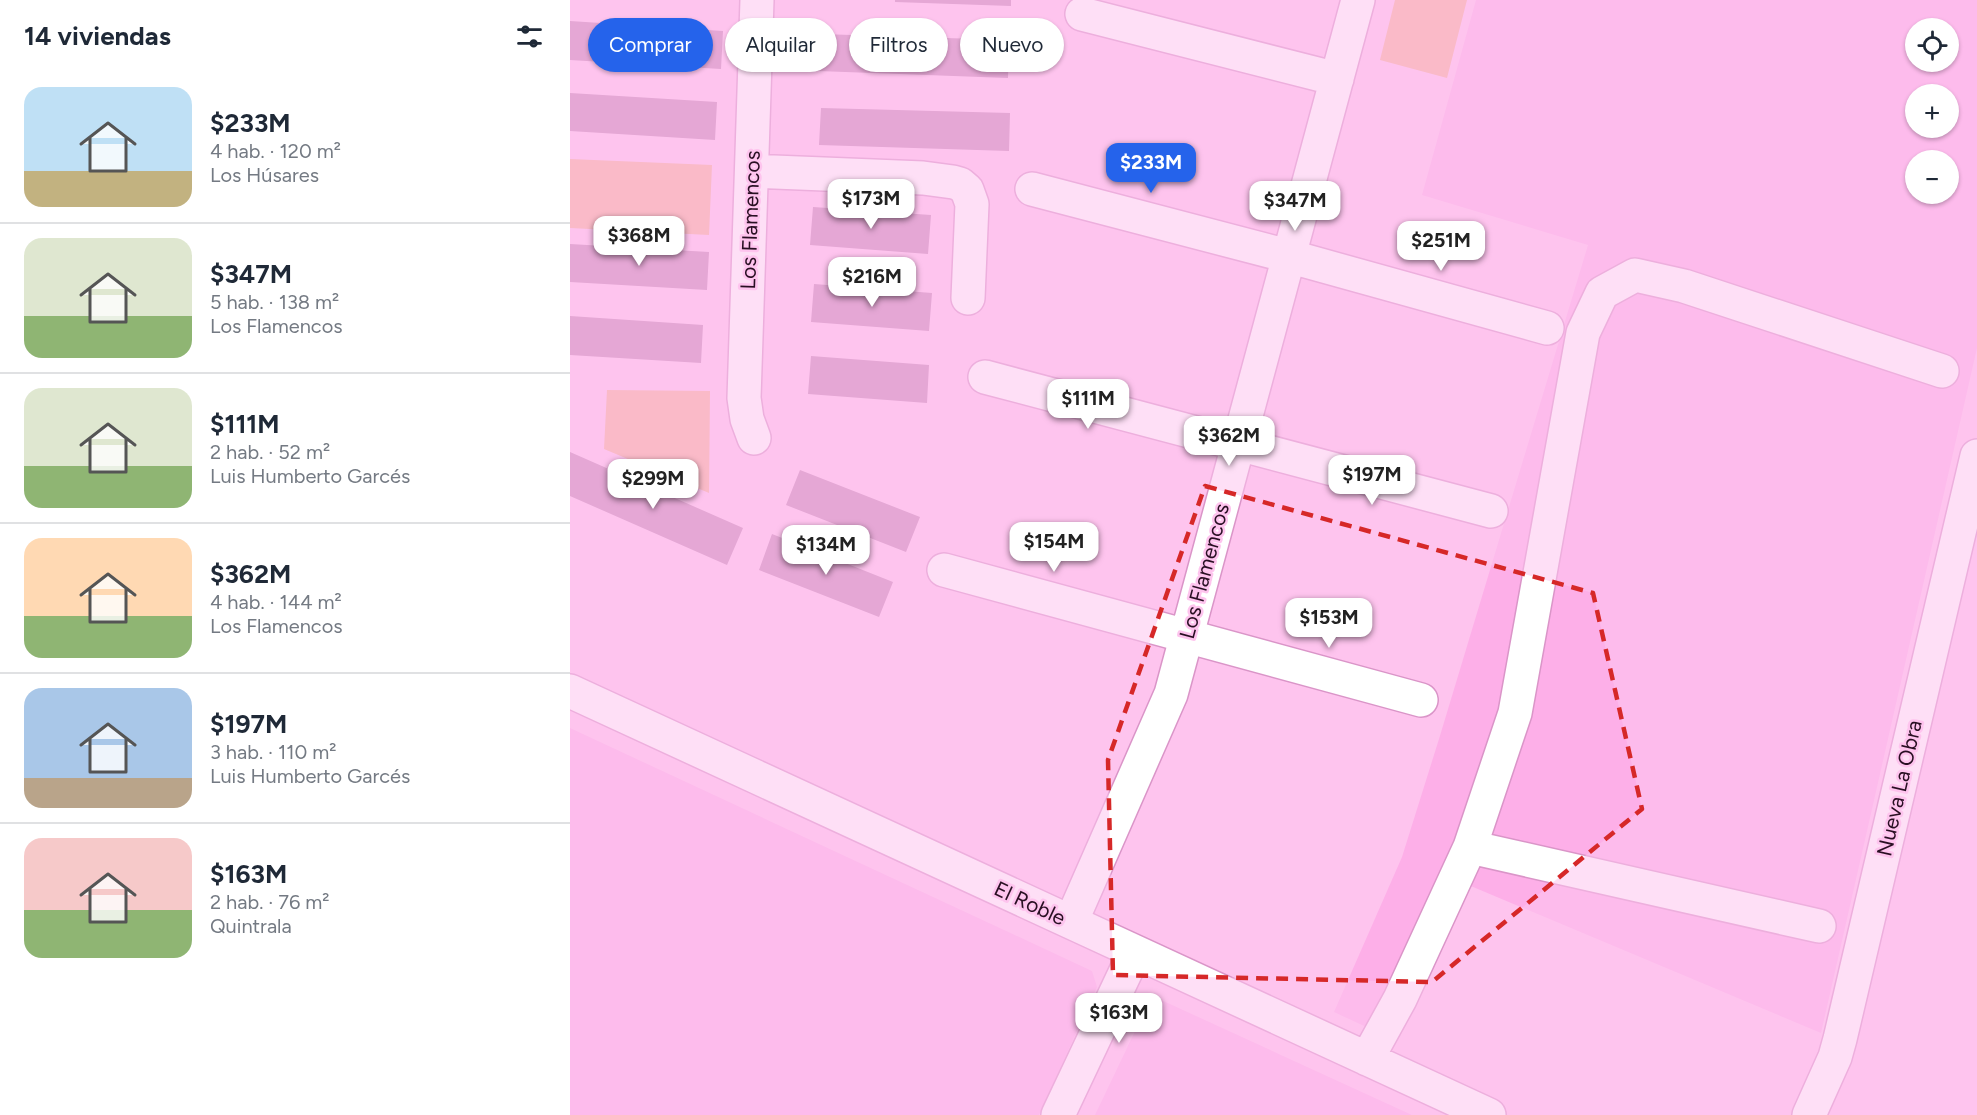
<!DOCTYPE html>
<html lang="es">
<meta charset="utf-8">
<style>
:root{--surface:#fff;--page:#f6f6f7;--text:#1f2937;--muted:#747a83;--line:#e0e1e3;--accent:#2563eb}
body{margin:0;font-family:Figtree,sans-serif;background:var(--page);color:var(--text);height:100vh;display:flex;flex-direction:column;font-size:22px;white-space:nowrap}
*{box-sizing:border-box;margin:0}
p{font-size:20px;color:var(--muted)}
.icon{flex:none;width:33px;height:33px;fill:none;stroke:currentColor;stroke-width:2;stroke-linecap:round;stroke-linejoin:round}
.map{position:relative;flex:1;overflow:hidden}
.side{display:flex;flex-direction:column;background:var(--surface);width:570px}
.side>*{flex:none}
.hud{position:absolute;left:18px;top:18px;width:570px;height:54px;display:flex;gap:12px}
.tools{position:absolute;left:1335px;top:18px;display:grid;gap:12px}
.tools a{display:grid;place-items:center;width:54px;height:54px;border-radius:50%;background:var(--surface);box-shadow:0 2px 4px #0004;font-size:30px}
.price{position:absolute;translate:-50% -51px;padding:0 14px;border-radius:12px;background:#fff;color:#222;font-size:20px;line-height:39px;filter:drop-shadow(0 2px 3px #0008)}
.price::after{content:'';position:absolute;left:50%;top:36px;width:18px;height:14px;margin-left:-9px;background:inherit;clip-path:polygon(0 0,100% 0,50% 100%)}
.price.selected{background:var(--accent);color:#fff}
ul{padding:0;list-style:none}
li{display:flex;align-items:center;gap:18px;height:150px;padding:0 24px}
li+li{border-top:2px solid var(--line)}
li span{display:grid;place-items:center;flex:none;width:168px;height:120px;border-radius:18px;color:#555}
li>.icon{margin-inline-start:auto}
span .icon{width:72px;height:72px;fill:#fffc;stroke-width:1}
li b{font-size:26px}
h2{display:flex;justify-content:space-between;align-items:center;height:72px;padding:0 24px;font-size:26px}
.chip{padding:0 21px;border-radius:27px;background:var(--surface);box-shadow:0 2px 4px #0004;font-size:21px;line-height:54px}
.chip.selected{background:var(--accent);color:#fff}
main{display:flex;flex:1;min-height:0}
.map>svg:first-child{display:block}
.built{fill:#fdafe8;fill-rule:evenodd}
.green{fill:#f5ae99}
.building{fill:#c783b5}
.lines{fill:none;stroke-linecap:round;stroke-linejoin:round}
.minor-casing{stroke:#da95c8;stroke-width:36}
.minor{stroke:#fff;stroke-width:33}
.marked{fill:none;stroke:#d62828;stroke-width:4.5;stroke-dasharray:12 8;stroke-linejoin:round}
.labels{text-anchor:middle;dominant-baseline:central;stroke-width:5;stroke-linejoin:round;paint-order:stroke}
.street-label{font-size:21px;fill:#290f23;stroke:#fec4ee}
</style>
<main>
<section class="side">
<h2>14 viviendas<svg class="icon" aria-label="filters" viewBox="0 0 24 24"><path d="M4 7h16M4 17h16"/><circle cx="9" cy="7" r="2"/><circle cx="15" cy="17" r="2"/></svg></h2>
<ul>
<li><span style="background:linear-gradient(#bfe0f5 70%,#c2b280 0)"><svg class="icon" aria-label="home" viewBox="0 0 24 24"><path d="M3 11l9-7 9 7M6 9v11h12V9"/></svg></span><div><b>$233M</b><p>4 hab. · 120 m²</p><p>Los Húsares</p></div></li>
<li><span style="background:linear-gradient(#dfe7d0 65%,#8fb573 0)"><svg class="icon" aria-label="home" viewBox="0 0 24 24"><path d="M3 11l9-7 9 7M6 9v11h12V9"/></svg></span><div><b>$347M</b><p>5 hab. · 138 m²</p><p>Los Flamencos</p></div></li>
<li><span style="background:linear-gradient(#dfe7d0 65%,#8fb573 0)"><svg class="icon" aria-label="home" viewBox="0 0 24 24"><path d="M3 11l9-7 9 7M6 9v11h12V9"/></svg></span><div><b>$111M</b><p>2 hab. · 52 m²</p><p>Luis Humberto Garcés</p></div></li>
<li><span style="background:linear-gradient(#ffd9b3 65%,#8fb573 0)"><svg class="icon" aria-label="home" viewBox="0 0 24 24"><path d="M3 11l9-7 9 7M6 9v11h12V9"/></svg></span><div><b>$362M</b><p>4 hab. · 144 m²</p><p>Los Flamencos</p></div></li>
<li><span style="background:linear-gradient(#a9c7e8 75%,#b9a48a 0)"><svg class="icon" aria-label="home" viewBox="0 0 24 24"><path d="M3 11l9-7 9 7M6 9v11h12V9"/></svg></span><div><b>$197M</b><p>3 hab. · 110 m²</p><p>Luis Humberto Garcés</p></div></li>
<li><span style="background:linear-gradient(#f6c9c9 60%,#8fb573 0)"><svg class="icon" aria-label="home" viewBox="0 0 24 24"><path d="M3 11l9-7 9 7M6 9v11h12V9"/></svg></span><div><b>$163M</b><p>2 hab. · 76 m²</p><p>Quintrala</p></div></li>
</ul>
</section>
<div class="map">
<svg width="1407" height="1115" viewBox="0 0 1407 1115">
<rect width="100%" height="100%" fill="#fec4ee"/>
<path class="built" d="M906,0H1407V348L1251,1033L896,884L820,1038L764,1012L832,857L869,739L1018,245L852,195ZM1346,28H1378V62H1346ZM1346,94H1378V128H1346ZM1346,160H1378V194H1346Z
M0,728L522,971L527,987L469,1115H0Z
M589,999L842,1115H525L578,1004Z"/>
<path class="green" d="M825,0H897L877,78L810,60Z
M0,159L142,165L139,235L0,228Z
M37,390L140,391L139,493L34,449Z"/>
<path class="building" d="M325,0H441V6L325,2Z
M0,21L153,31L151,69L0,60Z
M250,34L439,40L438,78L248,71Z
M0,93L147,102L145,140L0,131Z
M251,108L440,113L439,151L249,145Z
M243,207L361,215L358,254L240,245Z
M0,244L139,252L137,290L0,282Z
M244,284L362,293L359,331L241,322Z
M0,316L133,325L131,363L0,355Z
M241,356L359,365L357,403L238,394Z
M0,452L173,528L157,565L0,496Z
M230,470L350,517L336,552L216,505Z
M202,534L323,582L309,617L189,570Z"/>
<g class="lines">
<defs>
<path id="minor" d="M512,14L767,79
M182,171L353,178L383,182L390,184L397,190L402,204L398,298
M462,189L718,256L977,328
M415,377L921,511
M184,438L177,419L174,398L187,0
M374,570L851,700
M0,691L919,1115
M900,847L1249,926
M501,922L601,694L788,0
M797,1059L830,999L900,847L945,713L1013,333L1032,293L1065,275L1114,286L1372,371
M488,1115L565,952
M1239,1115L1265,1057L1270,1039L1407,456"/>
</defs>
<use href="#minor" class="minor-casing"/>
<use href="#minor" class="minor"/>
</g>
<path d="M0 0H1407V1115H0ZM635,486L1023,593L1072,809L862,982L543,975L538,760Z" fill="#fec4ee" fill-opacity=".55" fill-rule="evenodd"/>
<path class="marked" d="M635,486L1023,593L1072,809L862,982L543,975L538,760Z"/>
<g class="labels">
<g class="street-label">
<text transform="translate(180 220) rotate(-88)">Los Flamencos</text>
<text transform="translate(634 571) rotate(-75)">Los Flamencos</text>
<text transform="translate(1329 788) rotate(-77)">Nueva La Obra</text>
<text transform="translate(460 903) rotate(25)">El Roble</text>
</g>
</g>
</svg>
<div class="tools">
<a><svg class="icon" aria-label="locate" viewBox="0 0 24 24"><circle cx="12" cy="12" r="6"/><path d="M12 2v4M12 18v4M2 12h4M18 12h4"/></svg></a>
<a>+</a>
<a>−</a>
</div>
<b class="price selected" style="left:581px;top:194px">$233M</b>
<b class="price" style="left:301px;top:230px">$173M</b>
<b class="price" style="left:725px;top:232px">$347M</b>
<b class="price" style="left:69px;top:267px">$368M</b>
<b class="price" style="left:871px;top:272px">$251M</b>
<b class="price" style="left:302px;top:308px">$216M</b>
<b class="price" style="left:518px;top:430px">$111M</b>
<b class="price" style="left:659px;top:467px">$362M</b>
<b class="price" style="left:802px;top:506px">$197M</b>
<b class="price" style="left:83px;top:510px">$299M</b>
<b class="price" style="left:484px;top:573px">$154M</b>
<b class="price" style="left:256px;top:576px">$134M</b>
<b class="price" style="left:759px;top:649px">$153M</b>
<b class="price" style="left:549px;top:1044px">$163M</b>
<div class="hud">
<a class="chip selected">Comprar</a>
<a class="chip">Alquilar</a>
<a class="chip">Filtros</a>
<a class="chip">Nuevo</a>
</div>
</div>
</main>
